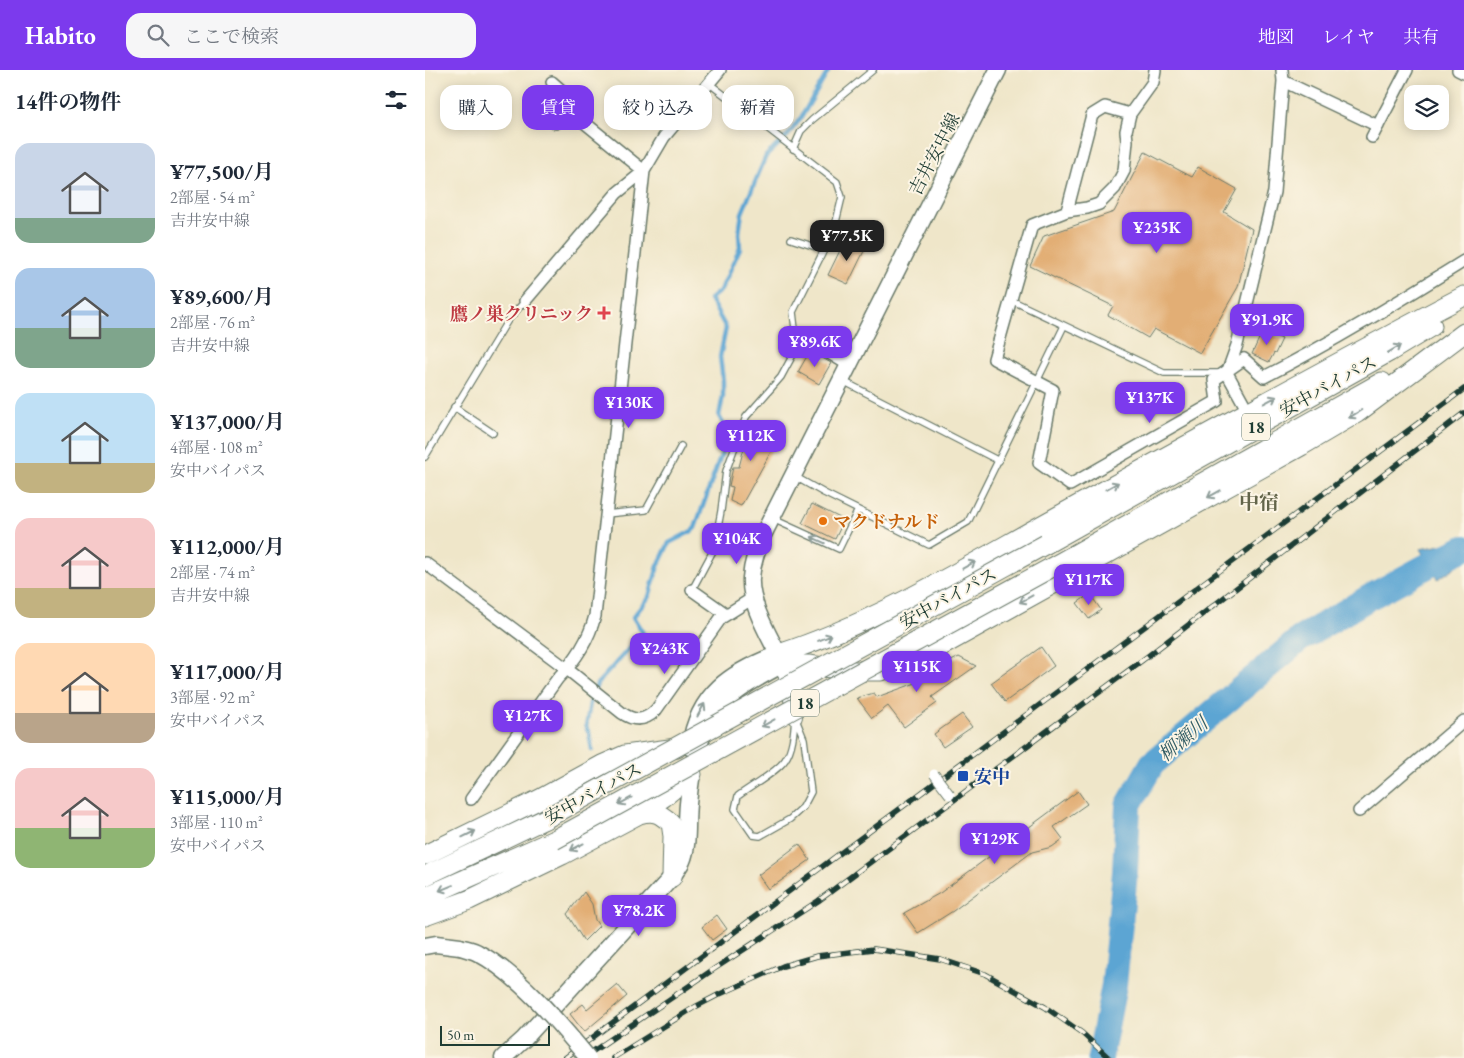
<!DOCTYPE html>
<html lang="ja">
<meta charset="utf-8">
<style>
:root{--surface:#fff;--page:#f6f6f7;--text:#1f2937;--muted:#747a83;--accent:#7c3aed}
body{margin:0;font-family:"EB Garamond","Noto Serif JP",serif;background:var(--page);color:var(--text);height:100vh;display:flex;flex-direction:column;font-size:19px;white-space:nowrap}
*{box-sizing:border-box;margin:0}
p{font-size:16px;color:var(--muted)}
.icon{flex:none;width:28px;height:28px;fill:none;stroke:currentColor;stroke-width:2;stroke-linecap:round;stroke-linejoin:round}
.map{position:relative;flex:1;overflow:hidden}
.details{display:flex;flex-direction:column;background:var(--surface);width:425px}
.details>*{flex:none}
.top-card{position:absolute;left:15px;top:15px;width:475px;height:45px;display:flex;gap:10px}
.controls{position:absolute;left:979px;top:15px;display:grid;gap:10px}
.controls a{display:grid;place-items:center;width:45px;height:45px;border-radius:10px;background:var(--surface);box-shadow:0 2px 12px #0003;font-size:25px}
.scale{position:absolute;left:15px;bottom:12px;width:110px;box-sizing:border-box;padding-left:5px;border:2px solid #1f3d34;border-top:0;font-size:14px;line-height:18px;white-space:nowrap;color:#1f3d34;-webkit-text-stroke:4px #fcf5e5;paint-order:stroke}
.price{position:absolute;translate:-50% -42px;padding:0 11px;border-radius:10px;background:var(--accent);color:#fff;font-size:16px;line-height:32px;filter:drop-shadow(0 1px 2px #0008)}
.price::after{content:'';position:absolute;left:50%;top:30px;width:15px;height:11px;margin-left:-8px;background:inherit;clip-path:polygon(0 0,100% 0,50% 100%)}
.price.current{background:#222;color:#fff}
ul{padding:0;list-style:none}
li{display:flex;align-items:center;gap:15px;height:125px;padding:0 15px}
li span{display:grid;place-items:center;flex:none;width:140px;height:100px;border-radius:15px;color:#555}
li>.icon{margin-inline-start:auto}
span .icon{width:60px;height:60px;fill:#fffc;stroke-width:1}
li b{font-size:21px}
h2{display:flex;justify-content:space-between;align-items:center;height:60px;padding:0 15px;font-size:21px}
.chip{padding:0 18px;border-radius:15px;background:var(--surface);box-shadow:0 2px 12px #0003;font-size:18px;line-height:45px}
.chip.current{background:var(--accent);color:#fff}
header{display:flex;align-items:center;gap:30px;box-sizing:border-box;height:70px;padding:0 25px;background:var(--accent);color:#fff}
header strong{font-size:24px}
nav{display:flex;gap:28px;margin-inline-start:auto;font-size:18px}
.search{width:350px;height:45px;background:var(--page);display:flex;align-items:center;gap:12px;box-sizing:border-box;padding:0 18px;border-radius:15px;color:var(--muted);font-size:19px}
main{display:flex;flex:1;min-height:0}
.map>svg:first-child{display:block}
.water{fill:#5ca5d3;stroke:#3e7184}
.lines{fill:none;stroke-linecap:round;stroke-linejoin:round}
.stream{stroke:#5ca5d3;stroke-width:4.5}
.river{stroke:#5ca5d3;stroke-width:26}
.building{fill:#e2ae74}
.service-casing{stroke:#687868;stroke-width:8}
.minor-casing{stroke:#687868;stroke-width:14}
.tertiary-casing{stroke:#687868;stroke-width:16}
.secondary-casing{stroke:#687868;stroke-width:19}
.trunk-casing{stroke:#687868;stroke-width:21}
.service{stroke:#fff;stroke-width:5.5}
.minor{stroke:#fff;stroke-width:11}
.tertiary{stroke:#fff;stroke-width:14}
.secondary{stroke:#fff;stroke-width:16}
.trunk{stroke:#fff;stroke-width:19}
.rail-casing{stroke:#1f3d34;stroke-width:5.5}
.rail{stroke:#fcf5e5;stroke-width:4;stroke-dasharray:11;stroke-linecap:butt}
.pedestrian-bridge-casing{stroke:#687868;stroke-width:11;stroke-linecap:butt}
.secondary-bridge-casing{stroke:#687868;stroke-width:19;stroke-linecap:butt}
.trunk-bridge-casing{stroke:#687868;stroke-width:21;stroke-linecap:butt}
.pedestrian-bridge{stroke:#fff;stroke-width:9}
.secondary-bridge{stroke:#fff;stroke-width:16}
.trunk-bridge{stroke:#fff;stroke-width:19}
.oneway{stroke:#8f9e9a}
.health-dot{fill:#e0444e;stroke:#fcf5e5;stroke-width:2}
.food-dot{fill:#e8710a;stroke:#fcf5e5;stroke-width:2}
.transit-dot{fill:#1a4fb4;stroke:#fcf5e5;stroke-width:2}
.labels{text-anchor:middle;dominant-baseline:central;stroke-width:4;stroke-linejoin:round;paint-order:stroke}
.shield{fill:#fcf5e5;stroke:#617469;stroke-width:1}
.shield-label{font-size:16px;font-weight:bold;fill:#1f3d34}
.street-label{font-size:18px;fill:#1f3d34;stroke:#fcf5e5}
.health-label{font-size:18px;font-weight:bold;fill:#be3a42;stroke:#fcf5e5;text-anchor:end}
.food-label{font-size:18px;font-weight:bold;fill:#c56008;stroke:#fcf5e5;text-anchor:start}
.transit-label{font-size:18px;font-weight:bold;fill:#164399;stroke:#fcf5e5;text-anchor:start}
.water-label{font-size:19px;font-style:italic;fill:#315c64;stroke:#fcf5e5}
.quarter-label{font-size:20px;font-weight:bold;fill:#63654a;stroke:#fcf5e5}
</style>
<header>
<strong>Habito</strong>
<div class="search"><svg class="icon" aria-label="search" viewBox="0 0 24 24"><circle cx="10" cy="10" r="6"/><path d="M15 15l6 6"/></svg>ここで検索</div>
<nav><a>地図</a><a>レイヤ</a><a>共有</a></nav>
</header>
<main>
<section class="details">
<h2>14件の物件<svg class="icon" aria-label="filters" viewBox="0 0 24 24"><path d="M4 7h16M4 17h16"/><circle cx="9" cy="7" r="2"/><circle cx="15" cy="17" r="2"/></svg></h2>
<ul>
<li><span style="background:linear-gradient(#c9d6e8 75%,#7fa58c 0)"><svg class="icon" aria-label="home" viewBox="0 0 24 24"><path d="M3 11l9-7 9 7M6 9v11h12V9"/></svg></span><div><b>¥77,500/月</b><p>2部屋 · 54 m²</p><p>吉井安中線</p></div></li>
<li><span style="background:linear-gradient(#a9c7e8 60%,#7fa58c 0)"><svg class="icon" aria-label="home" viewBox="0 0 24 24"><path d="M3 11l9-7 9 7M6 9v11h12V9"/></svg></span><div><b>¥89,600/月</b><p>2部屋 · 76 m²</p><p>吉井安中線</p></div></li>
<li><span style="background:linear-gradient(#bfe0f5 70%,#c2b280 0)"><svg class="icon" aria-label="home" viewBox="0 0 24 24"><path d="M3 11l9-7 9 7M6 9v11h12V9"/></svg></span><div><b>¥137,000/月</b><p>4部屋 · 108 m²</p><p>安中バイパス</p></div></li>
<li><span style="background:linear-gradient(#f6c9c9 70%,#c2b280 0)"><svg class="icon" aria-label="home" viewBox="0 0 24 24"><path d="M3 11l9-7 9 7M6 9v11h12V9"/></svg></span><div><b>¥112,000/月</b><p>2部屋 · 74 m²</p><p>吉井安中線</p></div></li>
<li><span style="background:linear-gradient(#ffd9b3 70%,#b9a48a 0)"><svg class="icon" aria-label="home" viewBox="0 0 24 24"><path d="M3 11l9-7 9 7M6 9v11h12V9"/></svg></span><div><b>¥117,000/月</b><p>3部屋 · 92 m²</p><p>安中バイパス</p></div></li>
<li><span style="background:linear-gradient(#f6c9c9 60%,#8fb573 0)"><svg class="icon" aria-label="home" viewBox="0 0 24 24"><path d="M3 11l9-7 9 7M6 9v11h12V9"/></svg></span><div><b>¥115,000/月</b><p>3部屋 · 110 m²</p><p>安中バイパス</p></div></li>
</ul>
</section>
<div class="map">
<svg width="1039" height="988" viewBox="0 0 1039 988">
<rect width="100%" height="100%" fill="#fcf5e5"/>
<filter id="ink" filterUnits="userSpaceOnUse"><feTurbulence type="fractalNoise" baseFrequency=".02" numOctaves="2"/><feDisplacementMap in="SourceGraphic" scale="10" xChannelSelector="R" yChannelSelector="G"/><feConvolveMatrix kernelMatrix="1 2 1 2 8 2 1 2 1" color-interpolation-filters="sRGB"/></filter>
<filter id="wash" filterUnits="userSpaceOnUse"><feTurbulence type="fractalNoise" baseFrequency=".0096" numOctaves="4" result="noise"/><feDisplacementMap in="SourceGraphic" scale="20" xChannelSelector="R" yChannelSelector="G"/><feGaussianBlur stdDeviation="1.12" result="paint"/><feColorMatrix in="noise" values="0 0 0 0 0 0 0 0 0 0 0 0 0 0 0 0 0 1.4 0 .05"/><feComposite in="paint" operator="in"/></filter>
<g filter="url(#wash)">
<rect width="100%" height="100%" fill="#efe6c9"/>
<path class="water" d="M1039,467V488L1034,491L1028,499L1013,509L995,479L1022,474Z"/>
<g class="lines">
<path class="stream" d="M167,680L164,663L161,657L165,633L172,614L218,563L208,547L224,527L233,496L244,473L267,461L270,458L299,377L301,364V359L294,346L298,326V311L295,287L301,258L285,229L296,220L315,178L314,163L317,143L341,86L364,64L377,46L404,0"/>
<path class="river" d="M675,988L689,915L700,802L703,736L727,694L875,569L945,527L1004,495L1039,478"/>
</g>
<g id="blocks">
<path class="building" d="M720,82L767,107L773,97L812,119L799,142L827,159L813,217L775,283L729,259L723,268L683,245L688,236L605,196L619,166L689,142Z
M420,170L440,179L423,214L403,205Z
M838,260L857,269L850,284L849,283L844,292L827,284Z
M385,281L406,293L394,314L373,302Z
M326,351L354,367L316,436L305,431L308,417L304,416L308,397H314Z
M387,434L419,450L410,469L377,453Z
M665,524L676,540L664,549L652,533Z
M616,577L629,596L580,632L566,613Z
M534,587L551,596L507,627L512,633L479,657L463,636L447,648L432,628L449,623L452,627L502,609L499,605Z
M537,644L547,657L518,677L509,664Z
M653,721L662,734L629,757L638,769L627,777L607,782L528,841L493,863L479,843L515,823Z
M374,774L385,790L350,815V814L343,819L333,805Z
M159,822L167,834L170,850L174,856L159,871L142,844Z
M292,845L302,859L287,870L277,857Z
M192,914L202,926L159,962L145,944L158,934L162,939Z"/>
</g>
</g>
<g filter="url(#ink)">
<use href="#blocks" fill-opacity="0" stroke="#687868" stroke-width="1"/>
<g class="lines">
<defs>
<path id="service" d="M368,79L376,61L387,50L448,0
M366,169L400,180
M586,230L739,303H797
M418,311L574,391
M29,337L68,363
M0,387L83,250L100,231
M369,406L399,423L504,475L543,452L639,256
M181,444L221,440L256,376
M348,449L414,479L433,440
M267,520L289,479L296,441L301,401L321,347L356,307L370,281L376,266L370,259L368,242L402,174L411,152L417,127L412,112L285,14
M370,647L379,669L386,722L378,737L365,749L335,766L328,765L310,739L313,726C325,717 352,702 360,690C368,678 369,661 370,647Z"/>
<path id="minor" d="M730,0L728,12L705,44L701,61L702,71L699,101L690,118L674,134L662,138L642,141L607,155L569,289L628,320L614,393L645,415L792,331L789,310L819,289L839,307C908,272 973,232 1039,191
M1033,0L1039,3
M858,11L953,56
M127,12L144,27V40
M131,53L144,40L219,101
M947,67L982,0
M642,141L667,45L680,37L705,44
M100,231L192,123L219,101
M376,266L424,295
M823,341L802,303L812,275L849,122L858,11L857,0
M0,493L142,599L197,643C210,652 220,651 231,640L296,548L328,528
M267,520L301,544
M46,729L133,608C150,591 164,569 170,546L219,101L239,67L295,0
M934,741L1039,651"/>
<path id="tertiary" d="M358,594L370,647"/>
<path id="secondary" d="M265,677C273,623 306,602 354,584
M0,876L11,874L35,877
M78,988L99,969L247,807C250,802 254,797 257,791C264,774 261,753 263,734C266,701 272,663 295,637C312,618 336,606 358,594C347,570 324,535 326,508C327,493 332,480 337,467L573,0"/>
<path id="trunk" d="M621,474L964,282L1007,256
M631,495L957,312
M354,584C453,552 544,495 635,445C769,371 903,297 1039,226
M358,594L383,595L429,601H455L474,596L504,583L876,376L932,343L1039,263
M214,744C230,740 234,743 246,753L248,766L247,807
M0,785L115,729L177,695L200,685L252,678
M0,806L120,749
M0,827L129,770
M0,846L44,830L137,785L214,744L239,727L267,704"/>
</defs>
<use href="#service" class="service-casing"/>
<use href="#minor" class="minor-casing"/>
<use href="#tertiary" class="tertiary-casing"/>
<use href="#secondary" class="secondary-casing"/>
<use href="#trunk" class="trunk-casing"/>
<use href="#service" class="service"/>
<use href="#minor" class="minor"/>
<use href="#tertiary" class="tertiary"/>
<use href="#secondary" class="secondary"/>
<use href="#trunk" class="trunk"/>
<defs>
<path id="rail" d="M140,988L1039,319
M158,988L286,901L393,831L723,586L1039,343
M188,988L270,937L295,924L358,896L392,886L449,879L515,889L560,904L620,937L657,963L684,988"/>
</defs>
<use href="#rail" class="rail-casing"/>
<use href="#rail" class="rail"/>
<defs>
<path id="pedestrian-bridge" d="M509,704L525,725"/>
<path id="secondary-bridge" d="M35,877C41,879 48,880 53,883C92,903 135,954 163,988"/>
<path id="trunk-bridge" d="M120,749L621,474
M129,770L631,495"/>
</defs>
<use href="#pedestrian-bridge" class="pedestrian-bridge-casing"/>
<use href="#secondary-bridge" class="secondary-bridge-casing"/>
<use href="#trunk-bridge" class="trunk-bridge-casing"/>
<use href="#pedestrian-bridge" class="pedestrian-bridge"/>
<use href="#secondary-bridge" class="secondary-bridge"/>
<use href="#trunk-bridge" class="trunk-bridge"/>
</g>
<defs><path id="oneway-shaft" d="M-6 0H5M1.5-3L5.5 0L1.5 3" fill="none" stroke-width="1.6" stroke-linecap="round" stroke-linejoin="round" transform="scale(1.25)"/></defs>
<g class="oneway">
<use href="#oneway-shaft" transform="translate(969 279) rotate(-31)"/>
<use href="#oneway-shaft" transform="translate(845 330) rotate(-28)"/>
<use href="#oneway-shaft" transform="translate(930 344) rotate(148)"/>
<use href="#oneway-shaft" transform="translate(687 416) rotate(-29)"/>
<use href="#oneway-shaft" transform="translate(789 424) rotate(151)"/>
<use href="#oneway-shaft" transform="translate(393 470) rotate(-155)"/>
<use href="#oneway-shaft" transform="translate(544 495) rotate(-29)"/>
<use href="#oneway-shaft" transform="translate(601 529) rotate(151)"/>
<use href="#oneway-shaft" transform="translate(400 568) rotate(-23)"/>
<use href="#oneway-shaft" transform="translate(276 640) rotate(-61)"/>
<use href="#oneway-shaft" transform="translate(343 653) rotate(151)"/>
<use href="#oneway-shaft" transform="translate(200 731) rotate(151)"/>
<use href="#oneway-shaft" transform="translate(44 764) rotate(-26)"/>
<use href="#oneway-shaft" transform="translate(152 777) rotate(152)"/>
<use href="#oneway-shaft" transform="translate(21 818) rotate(158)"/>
</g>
</g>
<path class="health-dot" d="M176.5 235.5h5v5h5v5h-5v5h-5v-5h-5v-5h5z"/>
<circle class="food-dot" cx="398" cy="451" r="5"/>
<rect class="transit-dot" x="532" y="700" width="12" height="12" rx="2.5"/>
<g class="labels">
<g class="shield">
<rect x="817" y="343.5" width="28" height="27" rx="4"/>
<rect x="366" y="619.5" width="28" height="27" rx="4"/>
</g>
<g class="shield-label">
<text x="831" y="357">18</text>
<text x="380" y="633">18</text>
</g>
<g class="street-label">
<text transform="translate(509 84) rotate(-63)">吉井安中線</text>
<text transform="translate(903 316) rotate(-29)">安中バイパス</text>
<text transform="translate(523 528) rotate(-29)">安中バイパス</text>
<text transform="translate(168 723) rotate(-29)">安中バイパス</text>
</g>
<g class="health-label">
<text x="168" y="243">鷹ノ巣クリニック</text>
</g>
<g class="food-label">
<text x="408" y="451">マクドナルド</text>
</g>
<g class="transit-label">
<text x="549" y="706">安中</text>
</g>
<g class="water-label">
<text transform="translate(758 669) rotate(-40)">柳瀬川</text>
</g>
<g class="quarter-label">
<text x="834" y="432">中宿</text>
</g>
</g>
</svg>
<div class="controls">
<a><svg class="icon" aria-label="layers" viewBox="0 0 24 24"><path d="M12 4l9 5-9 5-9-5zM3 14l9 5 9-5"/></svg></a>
</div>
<div class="scale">50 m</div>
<b class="price" style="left:732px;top:184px">¥235K</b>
<b class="price current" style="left:422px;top:192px">¥77.5K</b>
<b class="price" style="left:842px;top:276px">¥91.9K</b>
<b class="price" style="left:390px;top:298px">¥89.6K</b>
<b class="price" style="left:725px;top:354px">¥137K</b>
<b class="price" style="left:204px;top:359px">¥130K</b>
<b class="price" style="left:326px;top:392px">¥112K</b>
<b class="price" style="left:312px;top:495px">¥104K</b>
<b class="price" style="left:664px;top:536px">¥117K</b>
<b class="price" style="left:240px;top:605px">¥243K</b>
<b class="price" style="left:492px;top:623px">¥115K</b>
<b class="price" style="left:103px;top:672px">¥127K</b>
<b class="price" style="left:570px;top:795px">¥129K</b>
<b class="price" style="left:214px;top:867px">¥78.2K</b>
<div class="top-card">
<a class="chip">購入</a>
<a class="chip current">賃貸</a>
<a class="chip">絞り込み</a>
<a class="chip">新着</a>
</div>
</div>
</main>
